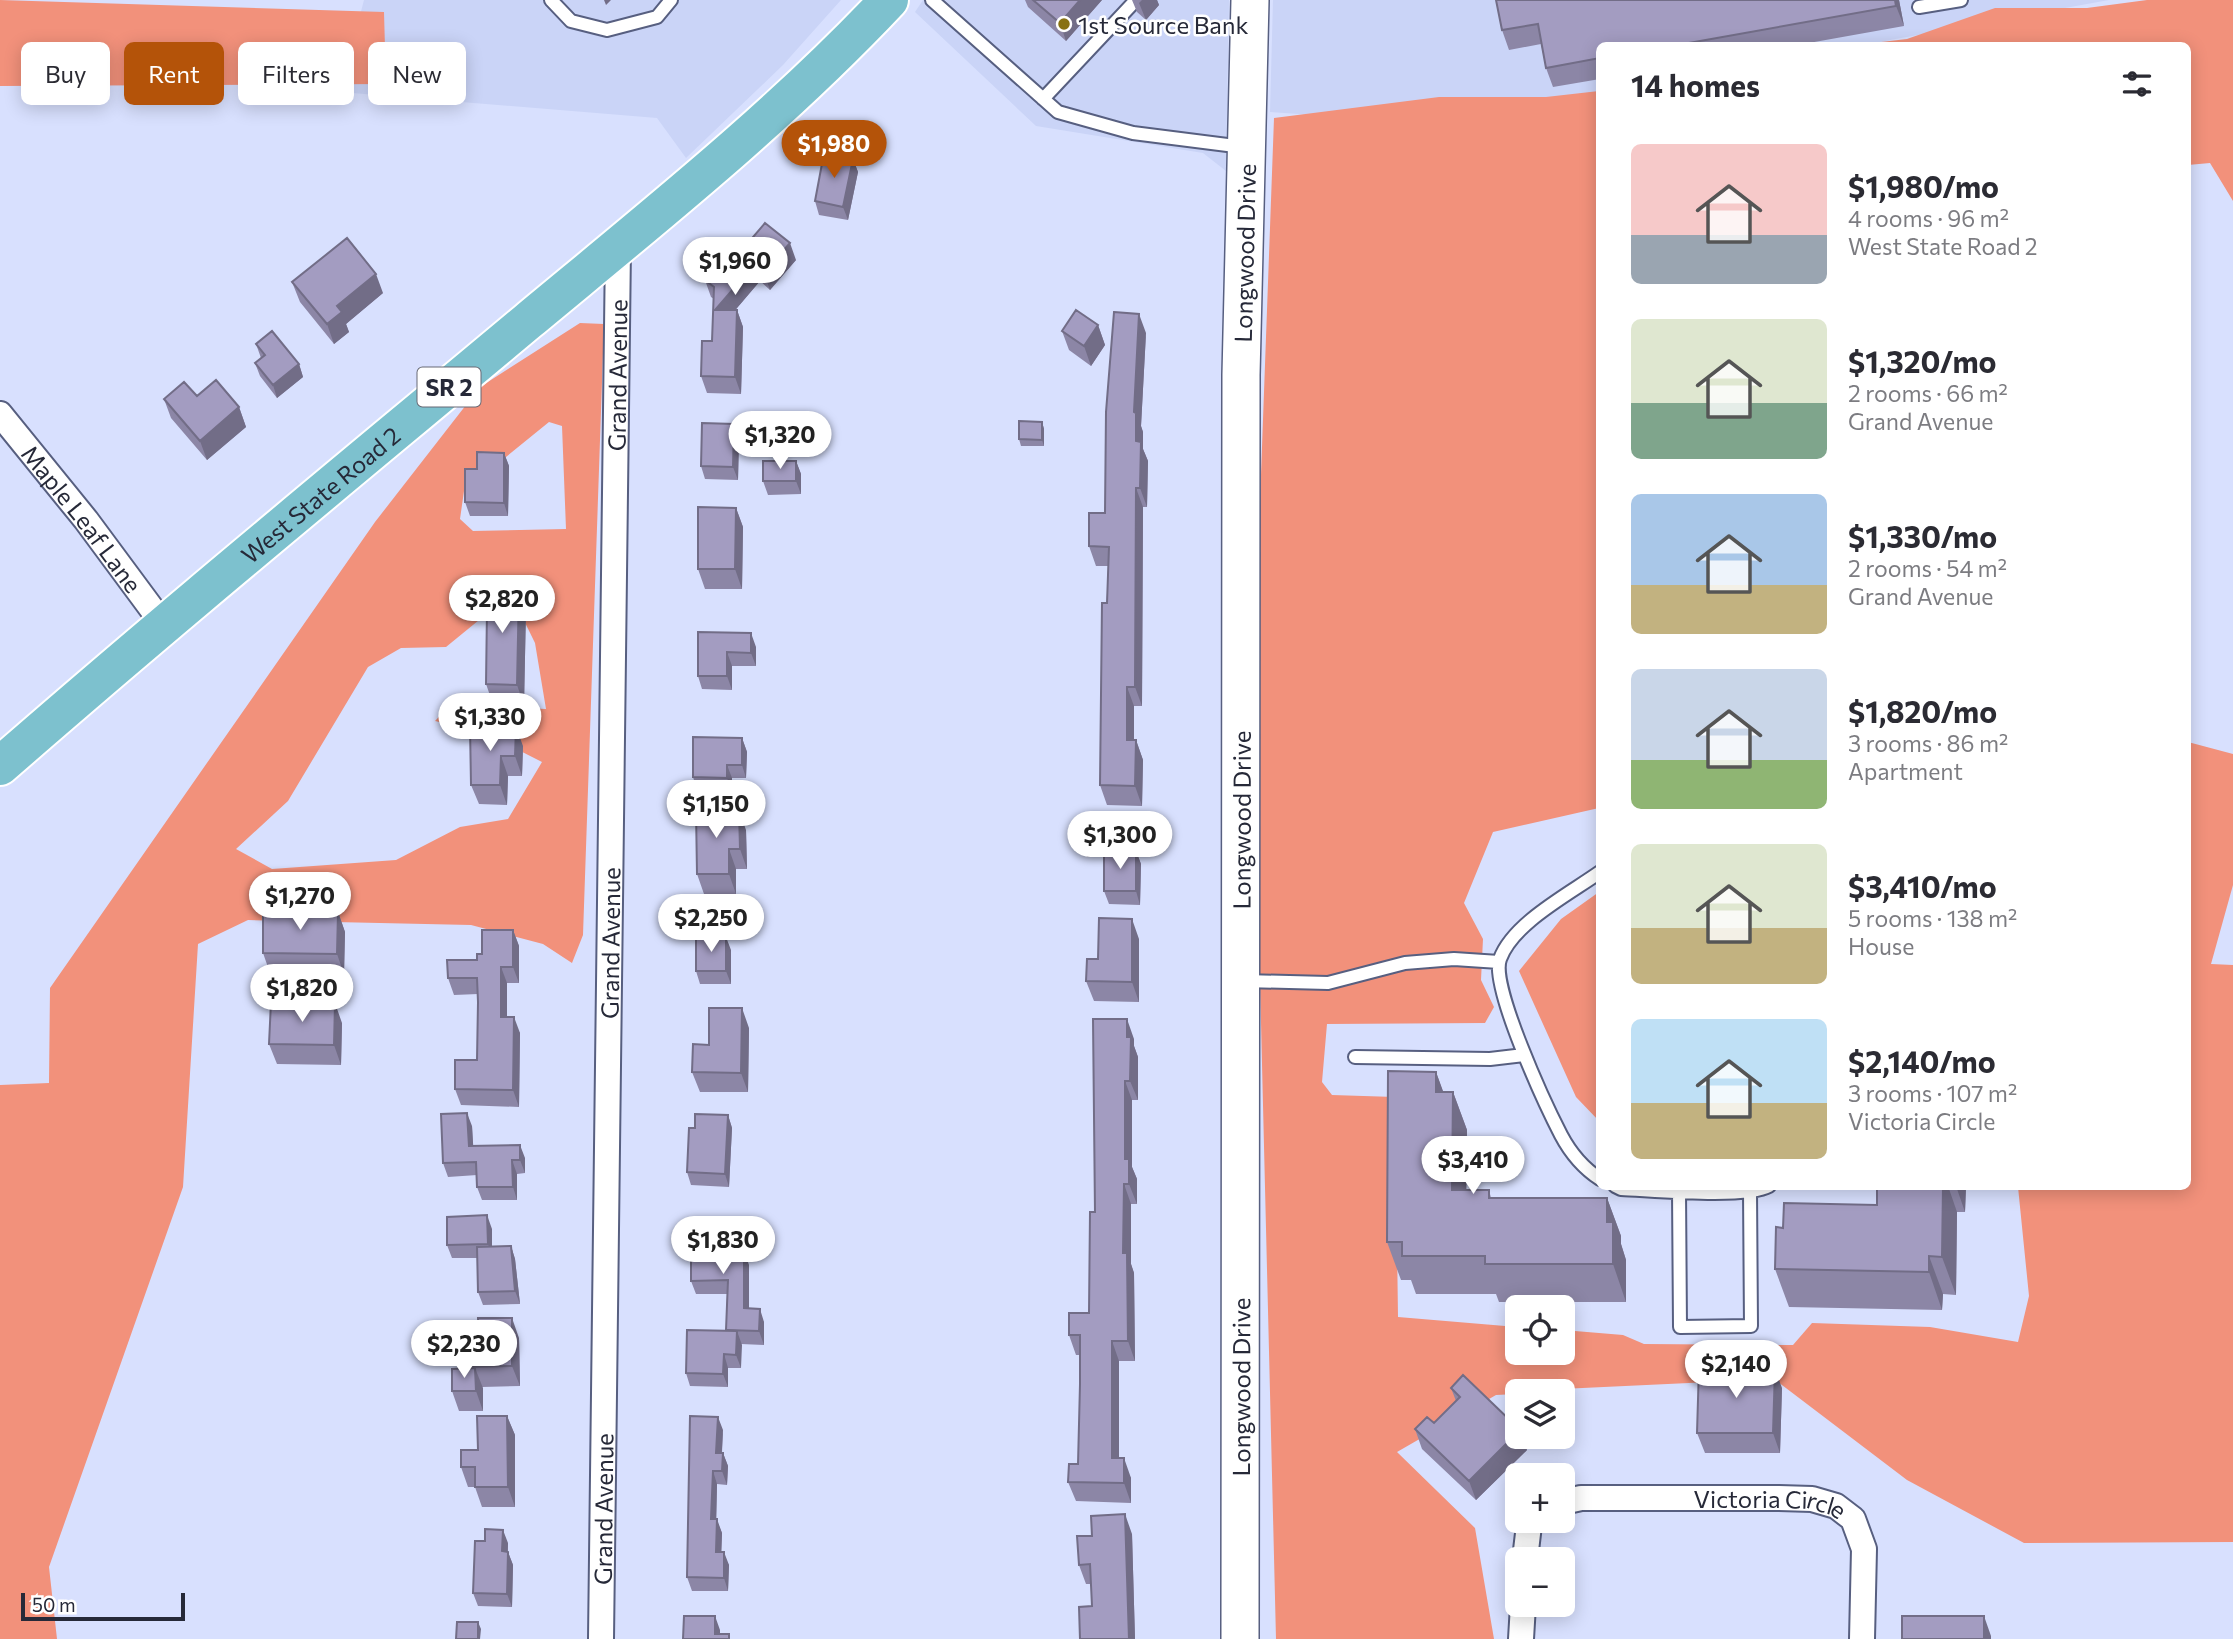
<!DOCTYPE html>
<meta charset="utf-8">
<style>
:root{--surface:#fff;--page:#f7f7f7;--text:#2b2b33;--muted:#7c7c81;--accent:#b45309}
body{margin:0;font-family:Commissioner,sans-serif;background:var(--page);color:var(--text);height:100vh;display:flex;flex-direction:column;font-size:26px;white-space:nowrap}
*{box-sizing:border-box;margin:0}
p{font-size:23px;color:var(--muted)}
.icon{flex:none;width:38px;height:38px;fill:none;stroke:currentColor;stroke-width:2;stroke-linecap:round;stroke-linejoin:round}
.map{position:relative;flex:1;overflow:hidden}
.drawer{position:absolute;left:1596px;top:42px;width:595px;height:1148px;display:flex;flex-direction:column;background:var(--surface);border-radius:10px;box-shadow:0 4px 18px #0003}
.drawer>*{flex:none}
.hud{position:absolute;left:21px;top:42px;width:665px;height:63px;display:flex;gap:14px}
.buttons{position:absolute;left:1505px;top:1295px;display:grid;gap:14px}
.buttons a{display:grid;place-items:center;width:70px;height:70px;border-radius:10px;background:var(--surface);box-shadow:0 4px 18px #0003;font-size:35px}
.scale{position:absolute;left:21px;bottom:18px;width:164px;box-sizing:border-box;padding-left:7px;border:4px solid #262938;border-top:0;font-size:19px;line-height:24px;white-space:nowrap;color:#262938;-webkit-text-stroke:5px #fff;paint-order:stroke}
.price{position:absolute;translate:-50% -60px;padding:0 16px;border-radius:24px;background:#fff;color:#222;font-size:23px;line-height:46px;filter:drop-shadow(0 2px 4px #0008)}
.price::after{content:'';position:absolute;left:50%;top:42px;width:21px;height:16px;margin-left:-10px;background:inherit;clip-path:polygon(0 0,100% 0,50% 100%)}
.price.selected{background:var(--accent);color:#fff}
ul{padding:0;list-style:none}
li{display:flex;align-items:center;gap:21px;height:175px;padding:0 35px}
li span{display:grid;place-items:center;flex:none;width:196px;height:140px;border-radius:10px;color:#555}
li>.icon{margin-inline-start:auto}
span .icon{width:84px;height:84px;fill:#fffc;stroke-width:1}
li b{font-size:30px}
h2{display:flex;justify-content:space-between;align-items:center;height:84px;padding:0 35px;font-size:30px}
.pill{padding:0 24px;border-radius:10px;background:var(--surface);box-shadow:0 4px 18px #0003;font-size:24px;line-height:63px}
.pill.selected{background:var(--accent);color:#fff}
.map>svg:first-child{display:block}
.built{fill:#cad4f7}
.forest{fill:#f2917b;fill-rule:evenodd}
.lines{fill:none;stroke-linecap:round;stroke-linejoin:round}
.service-casing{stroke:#575f80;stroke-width:16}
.minor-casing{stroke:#575f80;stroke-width:28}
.secondary-casing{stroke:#575f80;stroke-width:40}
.primary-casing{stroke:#fff;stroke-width:42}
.service{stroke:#fff;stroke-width:12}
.minor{stroke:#fff;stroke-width:24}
.secondary{stroke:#fff;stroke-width:37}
.primary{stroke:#7dc1ce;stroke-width:38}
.wall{fill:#8c86a6}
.shaded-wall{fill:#726d87}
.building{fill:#a39cc1;stroke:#726d87;stroke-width:2}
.poi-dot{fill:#887112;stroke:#fff;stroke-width:2.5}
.labels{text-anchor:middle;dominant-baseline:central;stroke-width:5;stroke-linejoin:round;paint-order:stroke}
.shield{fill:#fff;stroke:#676974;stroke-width:2}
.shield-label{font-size:23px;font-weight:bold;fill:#262938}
.poi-label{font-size:24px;fill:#262938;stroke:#fff;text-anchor:start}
.street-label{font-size:24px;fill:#262938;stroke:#fff}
</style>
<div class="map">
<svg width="2233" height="1639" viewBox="0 0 2233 1639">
<rect width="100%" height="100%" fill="#d8e0fe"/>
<path class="built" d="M364,0H841L783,65L686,158L657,118L340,92Z
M923,0H1229L1226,171L1203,153L1036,126L915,12Z
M1273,0H2109L1863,45L1600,46L1599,94L1440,124L1270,112Z"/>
<path class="forest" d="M0,0L384,12L386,84L0,86Z
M2147,0H2233V201L2210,163L2188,165V46L1855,45L1907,39L1995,8H2087Z
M1599,91V808L1493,832L1464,903L1483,939L1481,980L1494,1007L1485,1023L1327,1024L1322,1082L1332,1095L1395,1097L1398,1317L1517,1327V1353H1563V1330L1623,1335L1644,1344L1793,1345L1812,1323L1930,1327L2018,1342L2029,1296L2018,1187L2188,1186V742L2233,754V885L2211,964L2233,965V1542L2024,1543L1907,1480L1774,1379L1517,1391V1394L1496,1395L1397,1452L1475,1528L1494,1639H1276L1253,694L1274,118L1439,97H1546Z
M580,323L604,324L583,935L572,963L543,944L471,925L248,920L198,944L183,1187L49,1567L57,1639H0V1085L49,1083L50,988L375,522L480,387ZM549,422L562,426L566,529L473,531L460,519L464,491ZM511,594L535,643L546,709L450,705L435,721L483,732L542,762L508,819L460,827L396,860L272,869L236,849L288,801L368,667L401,648L446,647Z
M1599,892V1121L1576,1097L1519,971L1561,919Z"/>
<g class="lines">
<defs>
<path id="service" d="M551,0L571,21L607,30L657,17L671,0
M932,0L1058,112L1133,133L1243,147
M1919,7L1961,0
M1043,99L1136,0
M1600,872C1569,894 1513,923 1500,959C1490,986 1546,1106 1561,1135C1570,1152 1583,1168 1600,1179
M1244,981L1328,983L1405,963L1454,959L1499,962
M1355,1057L1490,1059L1524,1055
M1615,1186L1621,1189C1651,1190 1746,1199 1769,1186
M1679,1191L1680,1327L1751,1326L1750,1191"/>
<g id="minor">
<path id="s1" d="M0,414L86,520L163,624"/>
<path id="s2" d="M1563,1502L1581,1498H1779L1812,1499L1836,1506L1853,1519L1864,1549L1862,1639"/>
<path d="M1525,1559L1529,1525L1533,1521"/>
<path id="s3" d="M601,1639L618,247"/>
<path d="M1521,1639L1523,1605"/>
</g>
<g id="secondary">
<path id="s4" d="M1240,1639L1241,375L1250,0"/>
</g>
<g id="primary">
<path id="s5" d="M0,766C174,614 351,469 528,321C652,218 779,117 889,0"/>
</g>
</defs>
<use href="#service" class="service-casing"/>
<use href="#minor" class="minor-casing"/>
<use href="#secondary" class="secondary-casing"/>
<use href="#primary" class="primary-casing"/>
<use href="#service" class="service"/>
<use href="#minor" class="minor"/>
<use href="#secondary" class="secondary"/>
<use href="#primary" class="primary"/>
</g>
<path class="wall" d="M1025,0H1102L1066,41L1028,7Z
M1132,0H1157L1159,5L1146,20L1137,12Z
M1496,0H1899L1904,26L1792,46H1600V79L1553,87L1546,68L1541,44L1509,50L1502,30Z
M853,159L858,172L848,220L819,215L815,201Z
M742,250L796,260L770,290L760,281L735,310H737L743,327L741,394L707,393L701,376L712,341L714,299L711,297L705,280L713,271L711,266Z
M292,282L383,293L346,324L349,332L334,344L300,302Z
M1098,325L1105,345L1091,366L1069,350L1062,331Z
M1146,333L1141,426L1143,432V449L1148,461L1147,507H1143L1142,706H1134V740H1136L1143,760L1142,806L1107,805L1100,785L1108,566H1096L1089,546L1105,513Z
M256,344L299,364L303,377L277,398L260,376L255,363L261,358Z
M197,396L239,407L246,427L207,460L171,418L164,399Z
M1042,422L1044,429V446H1021L1019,439Z
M739,437L738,480L705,479L701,466Z
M504,453L509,466L508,516H470L465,502L477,469Z
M796,461L801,474V494L768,495L763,481Z
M736,508L743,527L742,589H705L698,569Z
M526,608L524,705L493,704L486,684L487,621L483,609Z
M698,632L756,647V666H732V690L702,689L698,676Z
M470,726L523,746L522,776H508L507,805L479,804L471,785Z
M742,738L747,752L746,778H732V791L697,790L693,777Z
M746,830L747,869H736V894H704L697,874Z
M1110,838V851H1136L1141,864L1140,905L1109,904L1104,891V857H1087L1085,850Z
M338,912L345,932L344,974L270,973L263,953Z
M513,930L519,946V983H507V1017L520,1033L519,1107L461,1105L455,1089L477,1060L478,994L454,995L448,978L477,960Z
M1139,939V1002L1094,1001L1086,981L1098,959Z
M731,950V984H700L696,971Z
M342,1023L341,1065L277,1064L269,1044Z
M749,1028L748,1092H700L692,1072L709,1045Z
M1134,1039V1046L1138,1057V1100H1132V1167L1137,1179V1204H1131V1264L1134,1273L1135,1361H1119V1458L1131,1478V1503L1076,1501L1068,1482L1078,1464L1080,1384V1355H1076L1069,1335L1089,1313L1095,1212Z
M1436,1072L1443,1092H1453L1467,1130L1466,1190H1489L1491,1198H1607L1621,1236V1244L1626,1260V1302H1499L1496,1294H1416L1411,1280H1401L1387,1242Z
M728,1115L732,1128L729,1187L691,1185L687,1172L695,1128Z
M472,1126L473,1146L525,1158V1173L517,1174V1200H482L477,1187V1175L448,1177L443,1163Z
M1877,1186H1966L1965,1212H1957L1956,1295L1943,1294L1942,1310L1789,1307L1775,1269L1783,1228L1877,1205Z
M718,1221L723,1235V1257L749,1265V1308L764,1322V1345L741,1344V1368H728V1387L690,1386L686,1373L726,1331L727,1294H696L691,1281L696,1245Z
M492,1229V1246H511L515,1259L520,1304L483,1305L478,1292L477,1258H452L447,1245Z
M519,1338L520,1386L482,1387L483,1411H459L452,1391L469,1368V1367L479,1343Z
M1451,1388L1527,1450L1476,1500L1422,1449L1415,1429L1434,1423L1456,1401Z
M1782,1388L1780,1453H1705L1697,1433Z
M507,1416L515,1435V1507H482L475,1487H468L461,1467Z
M723,1430L722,1453H723L728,1466L727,1485L717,1484L716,1519L722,1533L721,1552L729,1565L728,1591H692L687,1577Z
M1132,1534L1135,1639H1080L1092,1606L1091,1584H1086L1079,1565Z
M508,1543V1552L513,1565L512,1607L478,1606L473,1593Z"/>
<path class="shaded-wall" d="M604,0H611L606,5Z
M1080,0H1102L1066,41L1060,23Z
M1142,0H1157L1159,5L1146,20L1139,3Z
M1895,0H1899L1904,26L1896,6Z
M853,159L858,172L848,220L843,207Z
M790,243L796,260L770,290L764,273Z
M754,265L760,281L721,327L715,310Z
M376,274L383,293L346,324L349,332L334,344L327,324L337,306Z
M737,310L743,327L741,394L735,377Z
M1139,314L1146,333L1141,426L1143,432V449L1148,461L1147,507L1140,488L1134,412Z
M1098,325L1105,345L1091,366L1084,346Z
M299,364L303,377L277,398L273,385Z
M239,407L246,427L207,460L200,441Z
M1042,422L1044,429V446L1042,440Z
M734,424L739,437L738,480L733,467Z
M504,453L509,466L508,516L504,503Z
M796,461L801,474V494L796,481Z
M1136,488L1143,507L1142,706L1135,687Z
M736,508L743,527L742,589L735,569Z
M519,589L526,608L524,705L517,685Z
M751,633L756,647V666L751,653Z
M727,652L732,666V690L727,676Z
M1127,687L1134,706V760L1127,740Z
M516,727L523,746L522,776L515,756Z
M742,738L747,752L746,778L742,765Z
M1136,740L1143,760L1142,806L1135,786Z
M501,756L508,776L507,805L500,785Z
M727,765L732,778V791L727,778Z
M739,810L746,830L747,869L740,849Z
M1108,832L1110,838L1109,858L1107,851Z
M729,849L736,869V894L729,874Z
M1136,851L1141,864L1140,905L1136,891Z
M338,912L345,932L344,974L337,954Z
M1132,919L1139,939V1002L1132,982Z
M513,930L519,946V983L513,967Z
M726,937L731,950V984L726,971Z
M501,967L507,983V1033L501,1017Z
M335,1003L342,1023L341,1065L334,1045Z
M742,1008L749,1028L748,1092L741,1073Z
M514,1017L520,1033L519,1107L513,1090Z
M1127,1019L1134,1039V1046L1138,1057V1100L1130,1081L1127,1037Z
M1436,1072L1450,1110L1436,1092Z
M1125,1081L1132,1100V1167L1137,1179V1204L1129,1184L1125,1159Z
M1453,1092L1467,1130L1466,1228L1452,1190Z
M467,1113L472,1126L474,1159L469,1146Z
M728,1115L732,1128L729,1187L725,1174Z
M520,1145L525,1158V1173L520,1160Z
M512,1160L517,1174V1200L513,1187Z
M1124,1184L1131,1204V1264L1134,1273L1135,1361L1128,1341L1123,1253Z
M1943,1186H1948L1957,1212L1956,1295L1942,1257Z
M1956,1186H1966L1965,1212Z
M1607,1198L1621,1236V1244L1626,1260V1302L1613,1264L1607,1222Z
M487,1215L492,1229V1257L488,1244Z
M718,1221L723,1235V1270L718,1257Z
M511,1246L515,1259L520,1304L515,1291Z
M744,1251L749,1265V1321L744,1308Z
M1929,1256L1943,1294L1942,1310L1929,1272Z
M760,1309L764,1322V1345L759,1331Z
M512,1318L519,1338L520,1386L512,1366Z
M737,1331L742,1345L741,1368L736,1355Z
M1112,1341L1119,1361V1478L1112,1458Z
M724,1354L728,1368V1387L723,1374Z
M475,1368L483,1388V1411L476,1391Z
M1775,1369L1782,1388L1780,1453L1773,1433Z
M507,1416L515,1435V1507L508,1487Z
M718,1417L723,1430L721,1466L716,1453Z
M1517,1433V1437H1523L1527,1450L1476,1500L1469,1481Z
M723,1453L728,1466L727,1485L722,1471Z
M1124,1458L1131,1478V1503L1124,1483Z
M713,1471L717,1484L716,1533L711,1519Z
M1125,1514L1132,1534L1135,1639H1129Z
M717,1519L722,1533L721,1565L716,1552Z
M503,1530L508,1543L507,1564L502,1551Z
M508,1552L513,1565L512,1607L507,1594Z
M724,1552L729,1565L728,1591L724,1578Z
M715,1616L720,1630V1639L715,1634Z
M1984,1616L1991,1636V1639H1984Z
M478,1622L481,1629L480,1639H478Z"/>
<path class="building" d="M1033,0H1080L1060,23Z
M1496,0H1895L1896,6L1672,46H1600V58L1546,68L1538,24L1502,30Z
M824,153L853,159L843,207L815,201Z
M765,223L790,243L764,273L754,265L715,310H737L735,377L701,376L702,341H712L714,287L705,280L715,269L711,266L732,242L742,250Z
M347,238L376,274L337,306L342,312L327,324L292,282Z
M1076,310L1098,325L1084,346L1062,331Z
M1114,312L1139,314L1134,412L1136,413V441L1141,442L1140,488H1136L1135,687H1127V740H1136L1135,786L1100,785L1102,603H1107L1109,547L1089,546V513H1105L1106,412Z
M272,331L299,364L273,385L255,363L265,355L256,344Z
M216,380L239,407L200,441L164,399L184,382L197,396Z
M1019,421L1042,422V440L1019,439Z
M702,423L734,424L733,467L701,466Z
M477,452L504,453V503L465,502V469H477Z
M763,461H796V481H763Z
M698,507L736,508L735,569H698Z
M483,588L519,589L517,685L486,684L487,609H483Z
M698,632L751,633V653L727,652V676H698Z
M470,726L516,727L515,756H501L500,785H471Z
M693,737L742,738V765H727V778L693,777Z
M739,810L740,849H729V874H697L696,811Z
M1085,831L1108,832L1107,851L1085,850Z
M1104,851H1136V891H1104Z
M263,911L338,912L337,954L263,953Z
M1099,918L1132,919V982L1086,981L1087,959H1098Z
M482,930H513V967H501V1017H514L513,1090L455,1089V1060H477L478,1002L477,978H448L447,960H477V954H482Z
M696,936L726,937V971H696Z
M271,1002L335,1003L334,1045L269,1044Z
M709,1008H742L741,1073L692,1072L693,1044L709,1045Z
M1093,1019H1127V1037H1131L1130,1081H1125V1159H1129V1184H1124L1123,1253H1127L1128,1341H1112V1458H1124V1483L1068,1482L1069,1464H1078L1080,1384V1335H1069V1313H1089L1090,1212H1095Z
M1388,1071L1436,1072V1092H1453L1452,1190H1489V1198H1607V1222H1613V1264H1485V1256H1402V1242H1387Z
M467,1113L469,1146L520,1145V1160H512L513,1187H477L476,1162L443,1163L441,1114Z
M695,1114L728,1115L725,1174L687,1172L689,1128H695Z
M1877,1186H1943L1942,1257L1929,1256V1272L1775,1269L1776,1227L1783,1228L1784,1203L1877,1205Z
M487,1215L488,1244L447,1245V1217Z
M718,1221V1257L729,1256V1251H744V1308L760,1309L759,1331L726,1330L728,1280L691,1281V1245H696V1222Z
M511,1246L515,1291L478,1292L477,1247Z
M478,1318H512V1366L469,1367V1343H479Z
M687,1330L737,1331L736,1355L724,1354L723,1374L686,1373Z
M1699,1366L1775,1369L1773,1433H1697Z
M475,1368L476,1391H452V1369Z
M1463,1375L1517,1427V1433L1469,1481L1415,1429L1427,1417L1434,1423L1460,1397L1451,1388Z
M477,1416H507L508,1487H475V1467H461V1450H478Z
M690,1416L718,1417L716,1453H723L722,1471H713L711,1519H717L716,1552H724V1578L687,1577Z
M1125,1514L1129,1639H1080L1079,1607L1092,1606L1090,1564L1079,1565L1077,1536H1092L1091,1516Z
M485,1529L503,1530L502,1551L508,1552L507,1594L473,1593L475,1541H485Z
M684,1616H715V1634H729V1639H683Z
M1902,1616H1984V1639H1902Z
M457,1622H478V1639H456Z"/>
<circle class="poi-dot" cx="1064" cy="24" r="7"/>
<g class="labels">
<rect class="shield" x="417.5" y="367.5" width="63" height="39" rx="5"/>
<g class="shield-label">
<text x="449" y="387">SR 2</text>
</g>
<g class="poi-label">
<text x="1078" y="24">1st Source Bank</text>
</g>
<g class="street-label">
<text stroke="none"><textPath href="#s4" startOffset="1386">Longwood Drive</textPath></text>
<text stroke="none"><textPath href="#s3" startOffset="1264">Grand Avenue</textPath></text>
<text stroke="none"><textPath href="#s5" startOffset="420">West State Road 2</textPath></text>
<text stroke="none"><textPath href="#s1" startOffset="133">Maple Leaf Lane</textPath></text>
<text stroke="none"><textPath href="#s4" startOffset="819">Longwood Drive</textPath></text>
<text stroke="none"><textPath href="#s3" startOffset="696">Grand Avenue</textPath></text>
<text stroke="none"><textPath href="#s4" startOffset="252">Longwood Drive</textPath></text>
<text stroke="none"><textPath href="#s2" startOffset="208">Victoria Circle</textPath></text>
<text stroke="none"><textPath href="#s3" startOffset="130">Grand Avenue</textPath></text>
</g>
</g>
</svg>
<div class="buttons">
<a><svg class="icon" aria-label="locate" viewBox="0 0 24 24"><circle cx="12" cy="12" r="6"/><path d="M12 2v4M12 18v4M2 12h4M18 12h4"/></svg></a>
<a><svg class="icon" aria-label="layers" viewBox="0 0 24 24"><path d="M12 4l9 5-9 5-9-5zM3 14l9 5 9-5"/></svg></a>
<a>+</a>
<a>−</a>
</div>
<div class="scale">50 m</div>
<b class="price selected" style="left:834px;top:180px">$1,980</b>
<b class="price" style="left:735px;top:297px">$1,960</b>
<b class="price" style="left:780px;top:471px">$1,320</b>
<b class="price" style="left:502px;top:635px">$2,820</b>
<b class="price" style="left:490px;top:753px">$1,330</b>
<b class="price" style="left:716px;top:840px">$1,150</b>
<b class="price" style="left:1120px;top:871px">$1,300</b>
<b class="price" style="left:300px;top:932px">$1,270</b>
<b class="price" style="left:711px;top:954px">$2,250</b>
<b class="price" style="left:302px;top:1024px">$1,820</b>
<b class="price" style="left:1473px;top:1196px">$3,410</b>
<b class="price" style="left:723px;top:1276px">$1,830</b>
<b class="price" style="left:464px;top:1380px">$2,230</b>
<b class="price" style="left:1736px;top:1400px">$2,140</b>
<div class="hud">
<a class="pill">Buy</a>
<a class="pill selected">Rent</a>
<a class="pill">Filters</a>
<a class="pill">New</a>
</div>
<section class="drawer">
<h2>14 homes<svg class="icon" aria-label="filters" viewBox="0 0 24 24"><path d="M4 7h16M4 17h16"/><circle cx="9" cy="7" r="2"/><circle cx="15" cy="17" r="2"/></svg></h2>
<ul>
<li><span style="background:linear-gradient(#f6c9c9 65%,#9aa5b1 0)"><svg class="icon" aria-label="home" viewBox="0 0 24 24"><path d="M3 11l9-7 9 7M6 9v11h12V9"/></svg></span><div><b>$1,980/mo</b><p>4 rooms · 96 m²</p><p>West State Road 2</p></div></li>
<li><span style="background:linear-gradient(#dfe7d0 60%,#7fa58c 0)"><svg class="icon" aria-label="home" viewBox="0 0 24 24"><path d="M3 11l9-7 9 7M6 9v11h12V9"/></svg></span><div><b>$1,320/mo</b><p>2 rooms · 66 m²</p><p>Grand Avenue</p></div></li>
<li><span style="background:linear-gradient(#a9c7e8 65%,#c2b280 0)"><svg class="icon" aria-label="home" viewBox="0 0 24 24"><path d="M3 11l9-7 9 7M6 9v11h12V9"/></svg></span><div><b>$1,330/mo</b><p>2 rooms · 54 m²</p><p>Grand Avenue</p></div></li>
<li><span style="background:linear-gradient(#c9d6e8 65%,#8fb573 0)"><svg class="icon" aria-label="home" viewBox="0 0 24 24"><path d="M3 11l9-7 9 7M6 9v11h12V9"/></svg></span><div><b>$1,820/mo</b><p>3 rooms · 86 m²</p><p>Apartment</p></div></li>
<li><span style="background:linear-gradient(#dfe7d0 60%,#c2b280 0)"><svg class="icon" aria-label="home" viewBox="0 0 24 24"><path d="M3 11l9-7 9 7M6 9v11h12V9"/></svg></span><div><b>$3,410/mo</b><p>5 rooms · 138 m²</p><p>House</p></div></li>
<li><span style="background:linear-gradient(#bfe0f5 60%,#c2b280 0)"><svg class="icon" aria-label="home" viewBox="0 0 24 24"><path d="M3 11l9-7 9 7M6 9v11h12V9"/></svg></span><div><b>$2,140/mo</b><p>3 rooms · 107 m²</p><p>Victoria Circle</p></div></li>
</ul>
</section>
</div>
